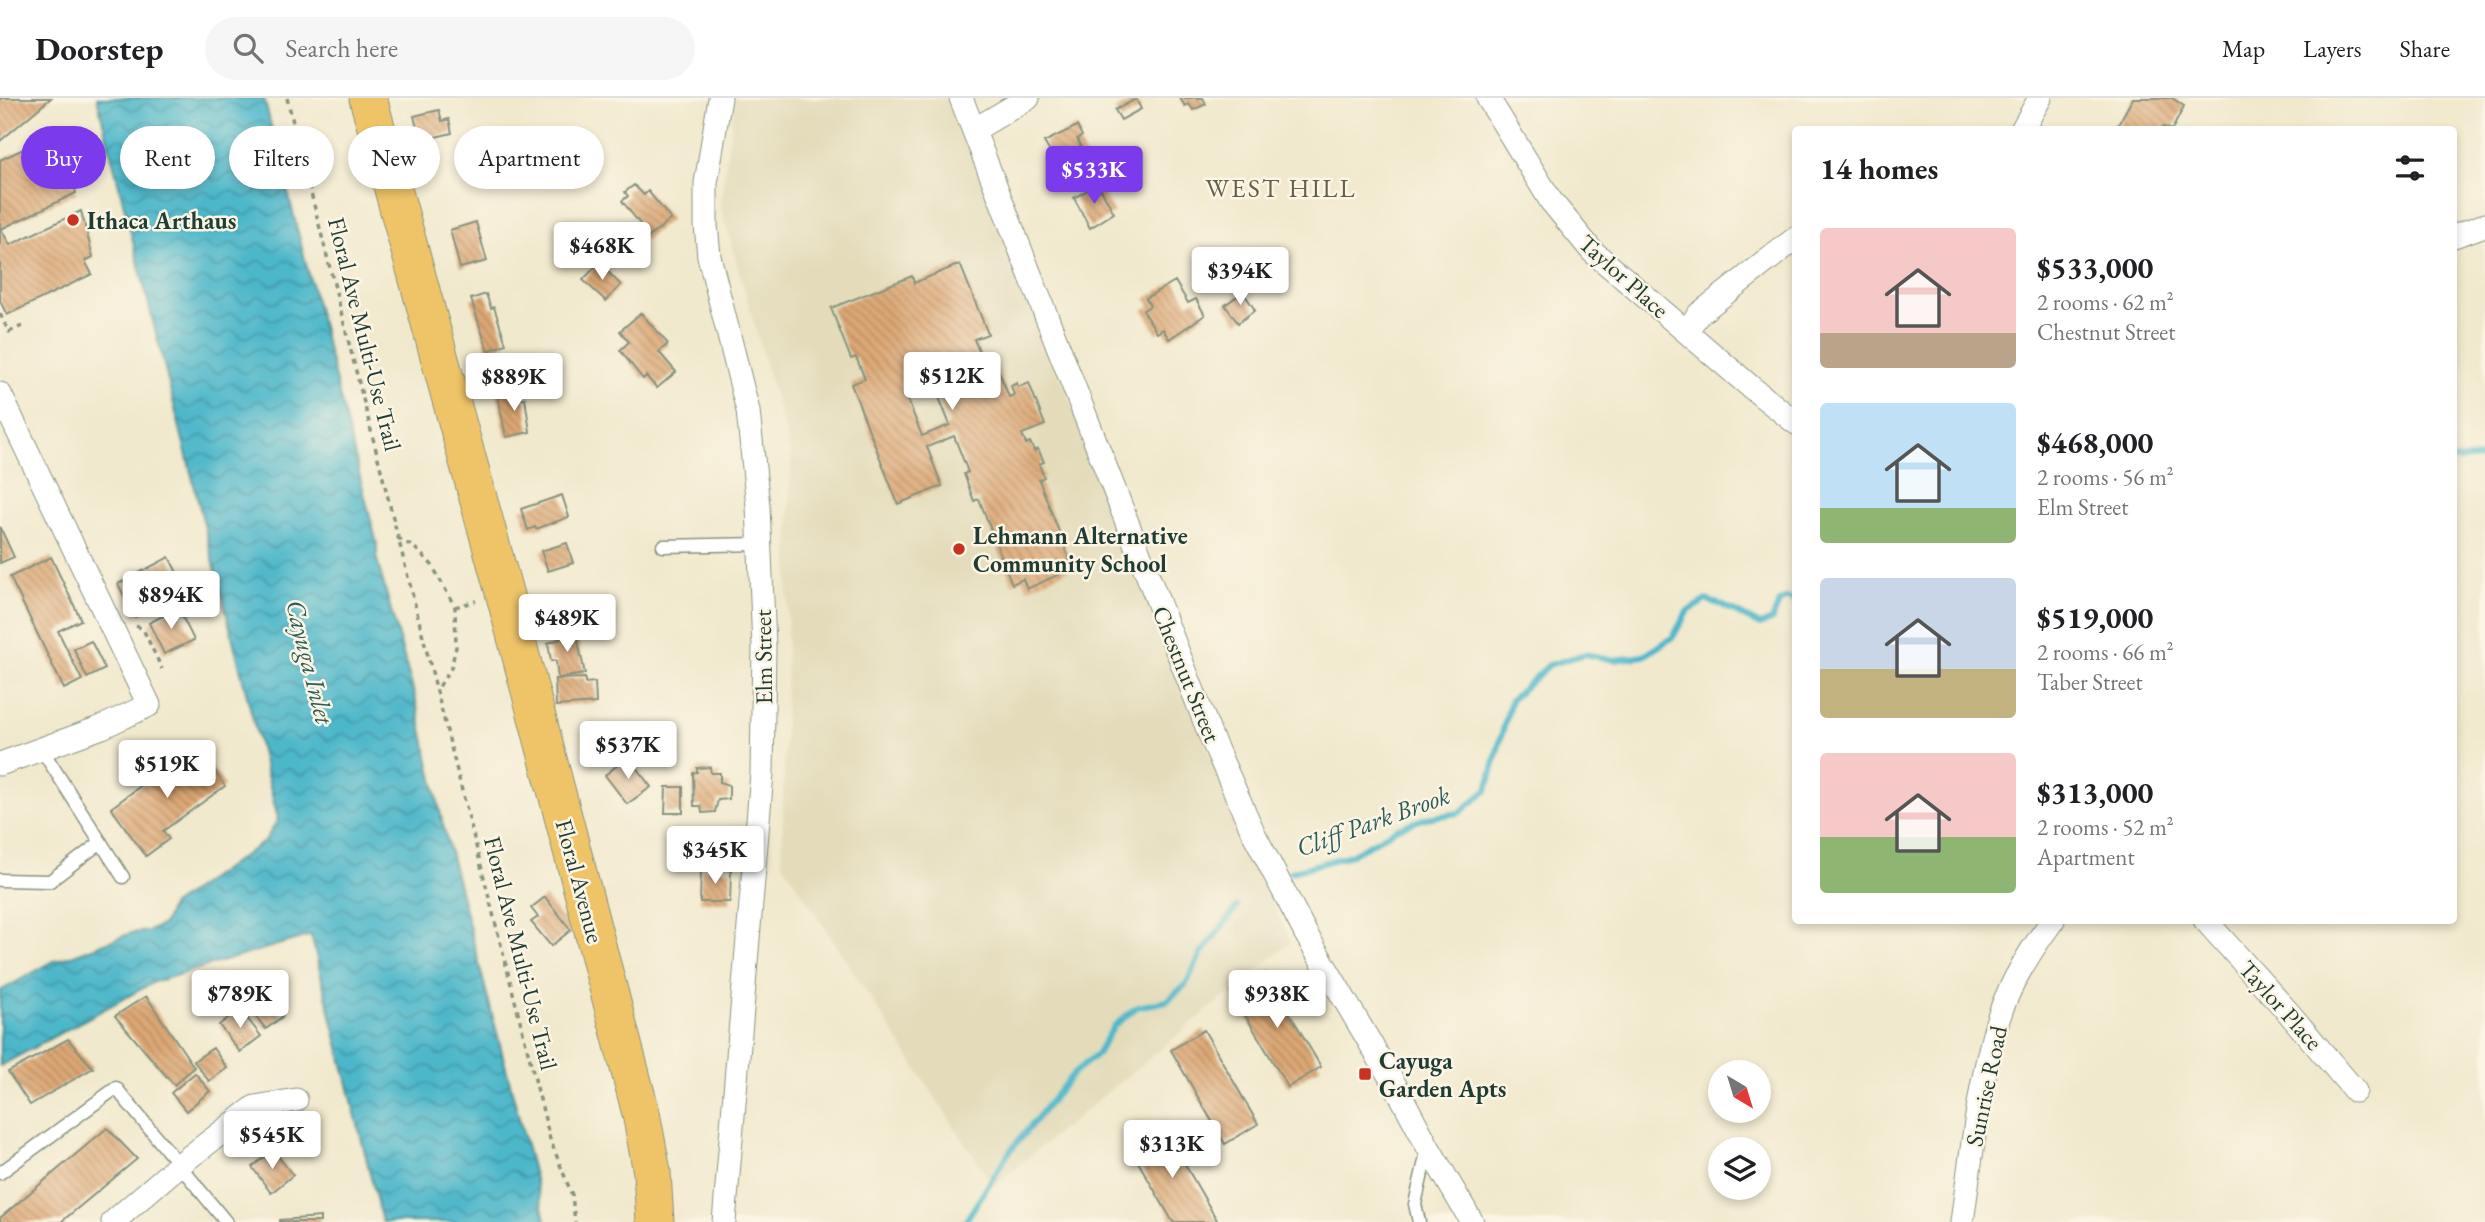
<!DOCTYPE html>
<meta charset="utf-8">
<style>
:root{--surface:#fff;--page:#f6f6f6;--text:#202124;--muted:#757577;--line:#e0e0e0;--accent:#7c3aed}
body{margin:0;font-family:"EB Garamond",serif;background:var(--page);color:var(--text);height:100vh;display:flex;flex-direction:column;font-size:26px;white-space:nowrap}
*{box-sizing:border-box;margin:0}
p{font-size:23px;color:var(--muted)}
.icon{flex:none;width:38px;height:38px;fill:none;stroke:currentColor;stroke-width:2;stroke-linecap:round;stroke-linejoin:round}
.map{position:relative;flex:1;overflow:hidden}
.details{position:absolute;left:1792px;top:28px;width:665px;height:798px;display:flex;flex-direction:column;background:var(--surface);border-radius:7px;box-shadow:0 4px 10px #0003}
.details>*{flex:none}
.hud{position:absolute;left:21px;top:28px;width:665px;height:63px;display:flex;gap:14px}
.needle{width:46px;rotate:142deg}
.tools{position:absolute;left:1708px;top:962px;display:grid;gap:14px}
.tools a{display:grid;place-items:center;width:63px;height:63px;border-radius:50%;background:var(--surface);box-shadow:0 4px 10px #0003;font-size:35px}
.price{position:absolute;translate:-50% -60px;padding:0 16px;border-radius:7px;background:#fff;color:#222;font-size:23px;line-height:46px;filter:drop-shadow(0 2px 4px #0008)}
.price::after{content:'';position:absolute;left:50%;top:42px;width:21px;height:16px;margin-left:-10px;background:inherit;clip-path:polygon(0 0,100% 0,50% 100%)}
.price.on{background:var(--accent);color:#fff}
ul{padding:0;list-style:none}
li{display:flex;align-items:center;gap:21px;height:175px;padding:0 28px}
li span{display:grid;place-items:center;flex:none;width:196px;height:140px;border-radius:7px;color:#555}
li>.icon{margin-inline-start:auto}
span .icon{width:84px;height:84px;fill:#fffc;stroke-width:1}
li b{font-size:30px}
h2{display:flex;justify-content:space-between;align-items:center;height:84px;padding:0 28px;font-size:30px}
.pill{padding:0 24px;border-radius:32px;background:var(--surface);box-shadow:0 4px 10px #0003;font-size:24px;line-height:63px}
.pill.on{background:var(--accent);color:#fff}
header{display:flex;align-items:center;gap:42px;box-sizing:border-box;height:98px;padding:0 35px;background:var(--surface);border-bottom:2px solid var(--line)}
header strong{font-size:33px}
nav{display:flex;gap:38px;margin-inline-start:auto;font-size:24px}
.search{width:490px;height:63px;background:var(--page);display:flex;align-items:center;gap:18px;box-sizing:border-box;padding:0 24px;border-radius:38px;color:var(--muted);font-size:26px}
.map>svg:first-child{display:block}
.built{fill:#e3dbba}
.water{fill:url(#water-waves);stroke:#367a7f;stroke-width:2}
.lines{fill:none;stroke-linecap:round;stroke-linejoin:round}
.stream{stroke:#4db7ca;stroke-width:6}
.building{fill:url(#building-back-hatch);fill-rule:evenodd}
.lane-casing{stroke:#889380;stroke-width:15}
.street-casing{stroke:#889380;stroke-width:25}
.primary-casing{stroke:#889380;stroke-width:39}
.path{stroke:#889380;stroke-width:3.5;stroke-dasharray:5 5;stroke-linecap:butt}
.lane{stroke:#fff;stroke-width:12}
.street{stroke:#fff;stroke-width:23}
.primary{stroke:#efc469;stroke-width:37}
.poi-dot{fill:#c8321e;stroke:#fcf5e5;stroke-width:2.5}
.labels{text-anchor:middle;dominant-baseline:central;stroke-width:5;stroke-linejoin:round;paint-order:stroke}
.poi-label{font-size:24px;font-weight:bold;fill:#1f3d34;stroke:#fcf5e5;text-anchor:start}
.street-label{font-size:24px;fill:#1f3d34;stroke:#fcf5e5}
.neighbourhood-label{font-size:26px;letter-spacing:2px;fill:#62624a;stroke:#fcf5e5}
.water-label{font-size:26px;font-style:italic;fill:#2a5c5a;stroke:#fcf5e5}
</style>
<header>
<strong>Doorstep</strong>
<div class="search"><svg class="icon" aria-label="search" viewBox="0 0 24 24"><circle cx="10" cy="10" r="6"/><path d="M15 15l6 6"/></svg>Search here</div>
<nav><a>Map</a><a>Layers</a><a>Share</a></nav>
</header>
<div class="map">
<svg width="2485" height="1124" viewBox="0 0 2485 1124">
<defs>
<pattern id="water-waves" width="16" height="10" patternUnits="userSpaceOnUse" patternTransform="scale(1.75)"><rect width="16" height="10" fill="#4db7ca"/><path d="M0 5q4-4 8 0t8 0" fill="none" stroke="#3f96a5"/></pattern>
<pattern id="building-back-hatch" width="6" height="6" patternUnits="userSpaceOnUse" patternTransform="scale(1.75)"><rect width="6" height="6" fill="#dda774"/><path d="M-1 5l2 2M0 0l6 6M5-1l2 2" fill="none" stroke="#b38960"/></pattern>
</defs>
<rect width="100%" height="100%" fill="#fcf5e5"/>
<filter id="ink" filterUnits="userSpaceOnUse"><feTurbulence type="fractalNoise" baseFrequency=".0143" numOctaves="2"/><feDisplacementMap in="SourceGraphic" scale="14" xChannelSelector="R" yChannelSelector="G"/><feConvolveMatrix kernelMatrix="1 2 1 2 8 2 1 2 1" color-interpolation-filters="sRGB"/></filter>
<filter id="wash" filterUnits="userSpaceOnUse"><feTurbulence type="fractalNoise" baseFrequency=".00686" numOctaves="4" result="noise"/><feDisplacementMap in="SourceGraphic" scale="28" xChannelSelector="R" yChannelSelector="G"/><feGaussianBlur stdDeviation="1.57" result="paint"/><feColorMatrix in="noise" values="0 0 0 0 0 0 0 0 0 0 0 0 0 0 0 0 0 1.4 0 .05"/><feComposite in="paint" operator="in"/></filter>
<g filter="url(#wash)">
<rect width="100%" height="100%" fill="#f1e9cd"/>
<path class="built" d="M735,0H951L1245,746L1291,844L993,1088L782,764L791,355L720,106Z"/>
<path class="water" d="M97,0H264L377,446V462L415,599L443,727L546,1124H382L311,837L154,884L0,968V893L54,863L74,857L131,835L149,833L164,826L171,808L265,743L278,721Z"/>
<g class="lines">
<path class="stream" d="M2454,362L2485,360
M1291,774L1351,757L1398,730L1426,720L1459,715L1487,692L1511,602L1549,567L1585,556L1614,562L1644,558L1673,539L1687,514L1706,502L1722,507L1760,527L1772,522L1779,505L1787,500L1796,504
M965,1124L1010,1053L1074,975L1097,956L1114,928L1137,909L1167,903L1186,886L1201,856L1237,809"/>
</g>
<g id="blocks">
<path class="building" d="M0,0H51L0,43Z
M1180,0H1203L1206,6L1193,12L1189,6L1185,8Z
M2133,0H2172L2184,8L2172,32L2164,29L2159,32H2115Z
M1136,1L1141,11L1121,22L1115,12Z
M439,12L442,23L449,21L452,35L423,42L421,33L418,34L414,18Z
M1077,28L1082,38L1077,41L1086,59L1061,73L1044,44Z
M60,34L76,95L1,131L10,147L81,113L93,159L85,163L92,176L7,217L0,203V62Z
M1098,86L1114,115L1090,130L1074,100Z
M634,87L644,97L648,93L671,121L645,142L636,131L641,127L622,103L628,98L625,94Z
M476,124L487,163L460,170L450,132Z
M599,165L621,187L606,203L583,182Z
M960,166L988,236L974,241L985,267L995,263L1009,299L1014,297L1011,288L1017,285L1018,289L1029,285L1045,327L1022,336L1026,346L1030,344L1034,353L1038,351L1044,364L1039,366L1044,379L1039,382L1073,470L1027,491L1023,481L1012,486L979,401L974,403L964,376L968,374L954,338L927,349L942,388L898,406L851,286L865,281L856,259L851,261L831,210L912,178L914,185ZM929,283L938,297L950,327L922,338L904,292Z
M1175,183L1188,205L1196,201L1205,217L1169,241L1163,231L1157,235L1143,212L1150,208L1146,200Z
M1243,194L1255,212L1238,225L1225,207Z
M486,196L491,210L494,209L506,246L488,253L471,201Z
M641,215L668,246L659,254L676,274L657,290L646,278L643,281L620,252L629,244L620,233Z
M518,290L520,301L525,300L530,334L506,339L497,294Z
M562,397L569,419L536,431L535,429L528,432L521,411Z
M0,429L14,459L0,465Z
M567,445L573,465L548,473L541,453Z
M51,459L81,522L58,533L82,582L64,591L10,479Z
M169,459L186,492L135,519L118,486Z
M178,510L194,542L164,556L149,525Z
M575,529L585,576L558,580L556,563H551L548,545L560,541L559,531Z
M91,543L105,571L87,580L74,551Z
M585,580V585L595,584L596,605L556,608L555,581Z
M200,654L225,688L163,733L169,741L146,758L111,710L181,658L186,665Z
M628,659L651,689L627,706L605,677Z
M710,669L711,675H720V684L729,687V701L718,702L715,714L702,715L701,708H694L693,675L697,674V670Z
M666,689H683V715H665Z
M701,771L731,772L730,804H700Z
M545,799L571,832L551,848L531,824L538,819L531,810Z
M1266,875L1321,969L1288,989L1232,895Z
M264,894L283,918L266,931L247,908Z
M146,898L194,969L174,987L115,918Z
M240,911L261,938L240,954L219,927Z
M1204,932L1258,1026L1225,1046L1171,952Z
M68,941L93,970L30,1007L8,974Z
M213,950L227,970L209,983L194,963Z
M195,975L210,993L186,1013L171,995Z
M107,1030L137,1061L61,1124H0V1120Z
M1164,1030L1218,1124H1173L1130,1050Z
M273,1052L293,1077L271,1095L252,1069Z
M320,1119V1124H280V1122Z"/>
</g>
</g>
<g filter="url(#ink)">
<use href="#blocks" fill-opacity="0" stroke="#889380" stroke-width="2"/>
<g class="lines">
<defs>
<path id="lane" d="M663,448L760,446
M42,652L123,779
M0,782L50,783L101,744
M0,1075L116,990L226,1124
M1419,1124L1415,1106L1428,1050"/>
<path id="street" d="M720,0L706,85V127L709,158L748,313L758,408L764,549L762,675L724,1124
M961,0L1211,639L1254,736L1306,836L1399,994L1428,1049L1472,1124
M1488,0L1551,103L1592,153L1752,290L1796,325
M974,32L1028,0
M2022,32L2040,0
M2454,138L2485,127
M1686,233L1699,216L1796,140
M0,296L149,607L102,629L0,666
M2205,822L2288,914L2355,993
M113,1124L179,1067L255,1009L296,1002
M1962,1124C1971,1060 1978,994 1995,932C2005,893 2029,854 2053,822"/>
<path id="primary" d="M368,0L507,505L641,1015L652,1074L655,1124"/>
</defs>
<use href="#lane" class="lane-casing"/>
<use href="#street" class="street-casing"/>
<use href="#primary" class="primary-casing"/>
<path class="path" d="M287,0L550,1041L572,1097L575,1124
M0,216L9,234L22,228
M398,440L415,450L432,467L455,509L456,549L451,570L437,592
M455,509L476,503
M136,528L143,531L162,571"/>
<use href="#lane" class="lane"/>
<use href="#street" class="street"/>
<use href="#primary" class="primary"/>
</g>
</g>
<g class="poi-dot">
<circle cx="73" cy="122" r="7"/>
<circle cx="959" cy="451" r="7"/>
<rect x="1358" y="969" width="14" height="14" rx="3.5"/>
</g>
<g class="labels">
<g class="poi-label">
<text x="87" y="122">Ithaca Arthaus</text>
<text x="973" y="437">Lehmann Alternative<tspan x="973" dy="28">Community School</tspan></text>
<text x="1379" y="962">Cayuga<tspan x="1379" dy="28">Garden Apts</tspan></text>
</g>
<g class="street-label">
<text transform="translate(1624 178) rotate(42)">Taylor Place</text>
<text transform="translate(365 236) rotate(76)">Floral Ave Multi-Use Trail</text>
<text transform="translate(763 559) rotate(-91)">Elm Street</text>
<text transform="translate(1187 576) rotate(68)">Chestnut Street</text>
<text transform="translate(580 783) rotate(75)">Floral Avenue</text>
<text transform="translate(521 855) rotate(76)">Floral Ave Multi-Use Trail</text>
<text transform="translate(2281 907) rotate(48)">Taylor Place</text>
<text transform="translate(1986 988) rotate(-78)">Sunrise Road</text>
</g>
<g class="neighbourhood-label">
<text x="1281" y="90">WEST HILL</text>
</g>
<g class="water-label">
<text transform="translate(310 564) rotate(76)">Cayuga Inlet</text>
<text transform="translate(1373 723) rotate(-20)">Cliff Park Brook</text>
</g>
</g>
</svg>
<div class="tools">
<a><svg class="needle" viewBox="-14 -14 28 28"><path d="M0-13l5 13h-10z" fill="#e53935"/><path d="M0 13l5-13h-10z" fill="#757577"/></svg></a>
<a><svg class="icon" aria-label="layers" viewBox="0 0 24 24"><path d="M12 4l9 5-9 5-9-5zM3 14l9 5 9-5"/></svg></a>
</div>
<b class="price on" style="left:1094px;top:108px">$533K</b>
<b class="price" style="left:602px;top:184px">$468K</b>
<b class="price" style="left:1240px;top:209px">$394K</b>
<b class="price" style="left:952px;top:314px">$512K</b>
<b class="price" style="left:514px;top:315px">$889K</b>
<b class="price" style="left:171px;top:533px">$894K</b>
<b class="price" style="left:567px;top:556px">$489K</b>
<b class="price" style="left:628px;top:683px">$537K</b>
<b class="price" style="left:167px;top:702px">$519K</b>
<b class="price" style="left:715px;top:788px">$345K</b>
<b class="price" style="left:240px;top:932px">$789K</b>
<b class="price" style="left:1277px;top:932px">$938K</b>
<b class="price" style="left:272px;top:1073px">$545K</b>
<b class="price" style="left:1172px;top:1082px">$313K</b>
<div class="hud">
<a class="pill on">Buy</a>
<a class="pill">Rent</a>
<a class="pill">Filters</a>
<a class="pill">New</a>
<a class="pill">Apartment</a>
</div>
<section class="details">
<h2>14 homes<svg class="icon" aria-label="filters" viewBox="0 0 24 24"><path d="M4 7h16M4 17h16"/><circle cx="9" cy="7" r="2"/><circle cx="15" cy="17" r="2"/></svg></h2>
<ul>
<li><span style="background:linear-gradient(#f6c9c9 75%,#b9a48a 0)"><svg class="icon" aria-label="home" viewBox="0 0 24 24"><path d="M3 11l9-7 9 7M6 9v11h12V9"/></svg></span><div><b>$533,000</b><p>2 rooms · 62 m²</p><p>Chestnut Street</p></div></li>
<li><span style="background:linear-gradient(#bfe0f5 75%,#8fb573 0)"><svg class="icon" aria-label="home" viewBox="0 0 24 24"><path d="M3 11l9-7 9 7M6 9v11h12V9"/></svg></span><div><b>$468,000</b><p>2 rooms · 56 m²</p><p>Elm Street</p></div></li>
<li><span style="background:linear-gradient(#c9d6e8 65%,#c2b280 0)"><svg class="icon" aria-label="home" viewBox="0 0 24 24"><path d="M3 11l9-7 9 7M6 9v11h12V9"/></svg></span><div><b>$519,000</b><p>2 rooms · 66 m²</p><p>Taber Street</p></div></li>
<li><span style="background:linear-gradient(#f6c9c9 60%,#8fb573 0)"><svg class="icon" aria-label="home" viewBox="0 0 24 24"><path d="M3 11l9-7 9 7M6 9v11h12V9"/></svg></span><div><b>$313,000</b><p>2 rooms · 52 m²</p><p>Apartment</p></div></li>
</ul>
</section>
</div>
